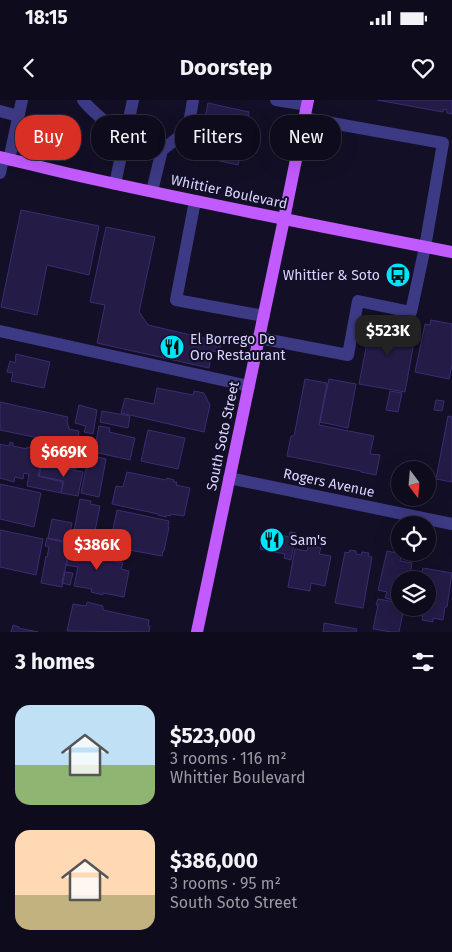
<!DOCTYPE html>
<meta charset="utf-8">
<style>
:root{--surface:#0e0b1c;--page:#171425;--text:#f1f3f6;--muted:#9b9ba3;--line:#2e2b3b;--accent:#d93025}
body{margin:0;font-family:"Fira Sans",sans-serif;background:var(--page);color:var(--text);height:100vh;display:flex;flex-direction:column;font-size:19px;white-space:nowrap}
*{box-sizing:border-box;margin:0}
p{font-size:16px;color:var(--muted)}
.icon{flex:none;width:28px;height:28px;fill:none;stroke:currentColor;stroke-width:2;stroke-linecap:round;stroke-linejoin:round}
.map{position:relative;height:532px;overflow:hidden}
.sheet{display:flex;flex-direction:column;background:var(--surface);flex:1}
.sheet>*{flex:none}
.banner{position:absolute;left:15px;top:15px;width:422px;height:45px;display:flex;gap:10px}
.needle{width:32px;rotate:164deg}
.tools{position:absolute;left:391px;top:361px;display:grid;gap:10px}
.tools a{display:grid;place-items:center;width:45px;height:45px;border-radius:50%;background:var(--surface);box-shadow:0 5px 20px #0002,0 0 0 1px var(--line);font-size:25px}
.price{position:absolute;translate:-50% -42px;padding:0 11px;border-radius:10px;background:var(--accent);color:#fff;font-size:16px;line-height:32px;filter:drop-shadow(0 1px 2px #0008)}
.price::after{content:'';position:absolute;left:50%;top:30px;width:15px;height:11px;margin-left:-8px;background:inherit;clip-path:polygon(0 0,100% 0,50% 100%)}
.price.selected{background:#222;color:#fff}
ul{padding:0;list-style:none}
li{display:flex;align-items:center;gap:15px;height:125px;padding:0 15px}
li span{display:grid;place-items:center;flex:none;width:140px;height:100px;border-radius:15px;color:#555}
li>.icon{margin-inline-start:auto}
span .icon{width:60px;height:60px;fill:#fffc;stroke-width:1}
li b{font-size:21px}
h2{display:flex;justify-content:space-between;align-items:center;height:60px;padding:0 15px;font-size:21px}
.pill{padding:0 18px;border-radius:20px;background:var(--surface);box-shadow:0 5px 20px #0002,0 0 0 1px var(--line);font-size:18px;line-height:45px}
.pill.selected{background:var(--accent);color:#fff}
.status{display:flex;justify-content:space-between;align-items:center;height:35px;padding:0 25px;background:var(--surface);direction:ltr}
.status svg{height:14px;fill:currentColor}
header{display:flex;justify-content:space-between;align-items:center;height:65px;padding:0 15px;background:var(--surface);font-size:22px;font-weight:700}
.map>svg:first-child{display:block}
.building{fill:#241b47;stroke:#3b2d73}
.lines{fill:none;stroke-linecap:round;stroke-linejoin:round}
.minor{stroke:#3d3a85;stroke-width:12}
.major{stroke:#c25bff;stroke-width:12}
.labels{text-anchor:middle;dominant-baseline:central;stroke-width:4;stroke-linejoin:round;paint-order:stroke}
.street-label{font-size:14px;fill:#d9d4ff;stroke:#130f26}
.poi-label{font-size:14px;fill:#d9d4ff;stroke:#130f26;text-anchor:start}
</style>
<div class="status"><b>18:15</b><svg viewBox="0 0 49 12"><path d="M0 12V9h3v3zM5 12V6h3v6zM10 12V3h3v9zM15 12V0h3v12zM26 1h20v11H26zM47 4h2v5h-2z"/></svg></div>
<header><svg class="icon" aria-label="back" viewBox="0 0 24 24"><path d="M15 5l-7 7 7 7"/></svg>Doorstep<svg class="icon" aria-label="heart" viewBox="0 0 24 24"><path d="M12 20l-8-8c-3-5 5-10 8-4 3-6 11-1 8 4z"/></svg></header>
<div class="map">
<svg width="452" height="532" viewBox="0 0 452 532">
<rect width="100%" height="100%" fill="#130f26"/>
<path class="building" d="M377,0H452V14L447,13V10L444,9L443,12Z
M208,3L249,12L238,65L197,56Z
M21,110L99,126L89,175L47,165L37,215L1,207Z
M106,127L155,137L139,212L148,225L221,242L219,252L212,251L209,268L97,243L105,205L90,202Z
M431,220L452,224V265L449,279L415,272L425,224L430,225Z
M371,222L416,231L405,292L359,284Z
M16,254L50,262L44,288L11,281L13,273L7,272L10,261L15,263Z
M305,279L327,283L319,325L374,336L370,354L380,355L376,375L361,372V371L287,356L291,336H294Z
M329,279L356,284L348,328L320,322Z
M157,288L193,295L194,291L204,293L210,305L204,332L121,313L125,298L154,304Z
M390,291L402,293L398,312L386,310Z
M436,300L444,301L442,311L434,310Z
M0,302L68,317L67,321L69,329L79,331L77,346L0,330Z
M79,305L97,310L93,334L84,332L86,326L75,323Z
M102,311L130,316L128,328L100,322Z
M448,316L452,317V382L436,379Z
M99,326L110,328L109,332L135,338L130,360L94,352Z
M148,330L185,338L178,369L141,361Z
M10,342L13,343V346L27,349V347L32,348L31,350L43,353L38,376L63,382L61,393L27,386L29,374L24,373L23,379L15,377L14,382L0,378V344L9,346Z
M64,350L80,353L76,369L61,367Z
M89,355L106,359L99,397L81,393Z
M42,364L83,372L78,396L61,393L64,381L39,376Z
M127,372L166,380L167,378L174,380V382H177L176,385L190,388L184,416L171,414L170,416L167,415L166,417L158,415V414L112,404L116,386L123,387Z
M0,384L41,393L34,427L0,419Z
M80,399L91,401L90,404L100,406L92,446L72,442Z
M117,410L169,421L168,427H169L164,451H163L162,456L124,449L128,433L113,429Z
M52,419L72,423L68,442L48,438Z
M0,430L43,439L36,475L0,467Z
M264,430L281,433V435L289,437L290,432L296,433L291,460L284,458L285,454L260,449Z
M47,438L70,444L62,487L41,483L46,456L47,457L49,447L45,446Z
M70,444L103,450L101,458L123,463L121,469L129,471L124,497L103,493V495L91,492L92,489L74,486L78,467L66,465Z
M308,445L321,448L319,454L331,456L325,486L311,483L310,491L288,487L295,449L307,451Z
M350,450L356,451V454L361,455L362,452L369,453L368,456L372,457L363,508L335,503L345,452L349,453Z
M387,451L402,454L400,461L412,463L409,480H400V502L385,498L387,492L378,490Z
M423,468L452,473L447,507H445L443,520L433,518V522L422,520L423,516L414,515L415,508H428V480H420Z
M64,472L73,473L70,485L62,483Z
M378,499L400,503V508H404L399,532H391L373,529L378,505H376Z
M87,502L103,506V510L149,520L148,526H150L149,532L67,531L73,504L86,506Z
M324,523L357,529L356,532H323Z
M13,525L19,527V528L38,532H11Z"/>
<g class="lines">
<path class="minor" d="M83,0C89,9 99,15 106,23C113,30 118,39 123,47
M276,0L307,5
M0,11L18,16
M9,60L22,0
M0,73L3,58
M115,84L133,0
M152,91L162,50L188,30L193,0
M195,101L176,200L264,216
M0,231L249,286
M259,238L348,255L358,201L411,212L425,147L443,43L304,18
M229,378L452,424"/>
<path class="major" d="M0,57C22,62 44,68 66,73C194,102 323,127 452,152
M197,532L284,119L308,0"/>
</g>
<defs>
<symbol id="bus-disc" viewBox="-11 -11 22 22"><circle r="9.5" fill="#00e5ff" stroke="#130f26"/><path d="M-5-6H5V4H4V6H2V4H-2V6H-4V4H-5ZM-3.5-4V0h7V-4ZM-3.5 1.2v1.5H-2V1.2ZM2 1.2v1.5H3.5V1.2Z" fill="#111"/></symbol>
<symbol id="restaurant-disc" viewBox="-11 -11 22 22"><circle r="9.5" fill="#00e5ff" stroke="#130f26"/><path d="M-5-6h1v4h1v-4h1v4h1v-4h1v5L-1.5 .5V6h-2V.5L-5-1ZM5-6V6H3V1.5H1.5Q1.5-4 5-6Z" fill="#111"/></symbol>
</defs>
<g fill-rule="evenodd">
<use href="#bus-disc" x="384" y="161" width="28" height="28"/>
<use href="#restaurant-disc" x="158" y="233" width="28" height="28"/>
<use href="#restaurant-disc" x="258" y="426" width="28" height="28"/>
</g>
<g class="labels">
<g class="street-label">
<text transform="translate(229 92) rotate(12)">Whittier Boulevard</text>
<text transform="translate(223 336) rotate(-78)">South Soto Street</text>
<text transform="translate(329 383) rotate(12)">Rogers Avenue</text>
</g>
<g class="poi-label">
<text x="380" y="175" text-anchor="end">Whittier &amp; Soto</text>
<text x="190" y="239">El Borrego De<tspan x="190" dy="16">Oro Restaurant</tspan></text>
<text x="290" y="440">Sam's</text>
</g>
</g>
</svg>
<div class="tools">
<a><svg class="needle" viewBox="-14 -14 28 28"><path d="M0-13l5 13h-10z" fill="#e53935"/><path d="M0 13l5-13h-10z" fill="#9b9ba3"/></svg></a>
<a><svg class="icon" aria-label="locate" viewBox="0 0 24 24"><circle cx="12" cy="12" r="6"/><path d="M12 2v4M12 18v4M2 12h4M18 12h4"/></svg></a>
<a><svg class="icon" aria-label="layers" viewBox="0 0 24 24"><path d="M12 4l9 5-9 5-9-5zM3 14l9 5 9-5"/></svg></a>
</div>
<b class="price selected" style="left:388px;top:257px">$523K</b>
<b class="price" style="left:64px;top:378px">$669K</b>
<b class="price" style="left:97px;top:471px">$386K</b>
<div class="banner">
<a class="pill selected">Buy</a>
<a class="pill">Rent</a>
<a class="pill">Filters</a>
<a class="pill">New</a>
</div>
</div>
<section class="sheet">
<h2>3 homes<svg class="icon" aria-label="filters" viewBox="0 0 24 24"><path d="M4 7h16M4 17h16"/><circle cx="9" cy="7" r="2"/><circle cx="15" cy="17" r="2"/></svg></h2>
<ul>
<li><span style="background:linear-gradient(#bfe0f5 60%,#8fb573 0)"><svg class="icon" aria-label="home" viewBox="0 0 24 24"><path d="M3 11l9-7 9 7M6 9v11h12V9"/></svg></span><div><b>$523,000</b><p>3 rooms · 116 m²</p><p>Whittier Boulevard</p></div></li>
<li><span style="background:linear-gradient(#ffd9b3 65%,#c2b280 0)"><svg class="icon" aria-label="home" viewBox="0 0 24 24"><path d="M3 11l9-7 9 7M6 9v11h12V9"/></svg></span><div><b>$386,000</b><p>3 rooms · 95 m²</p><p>South Soto Street</p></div></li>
</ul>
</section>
